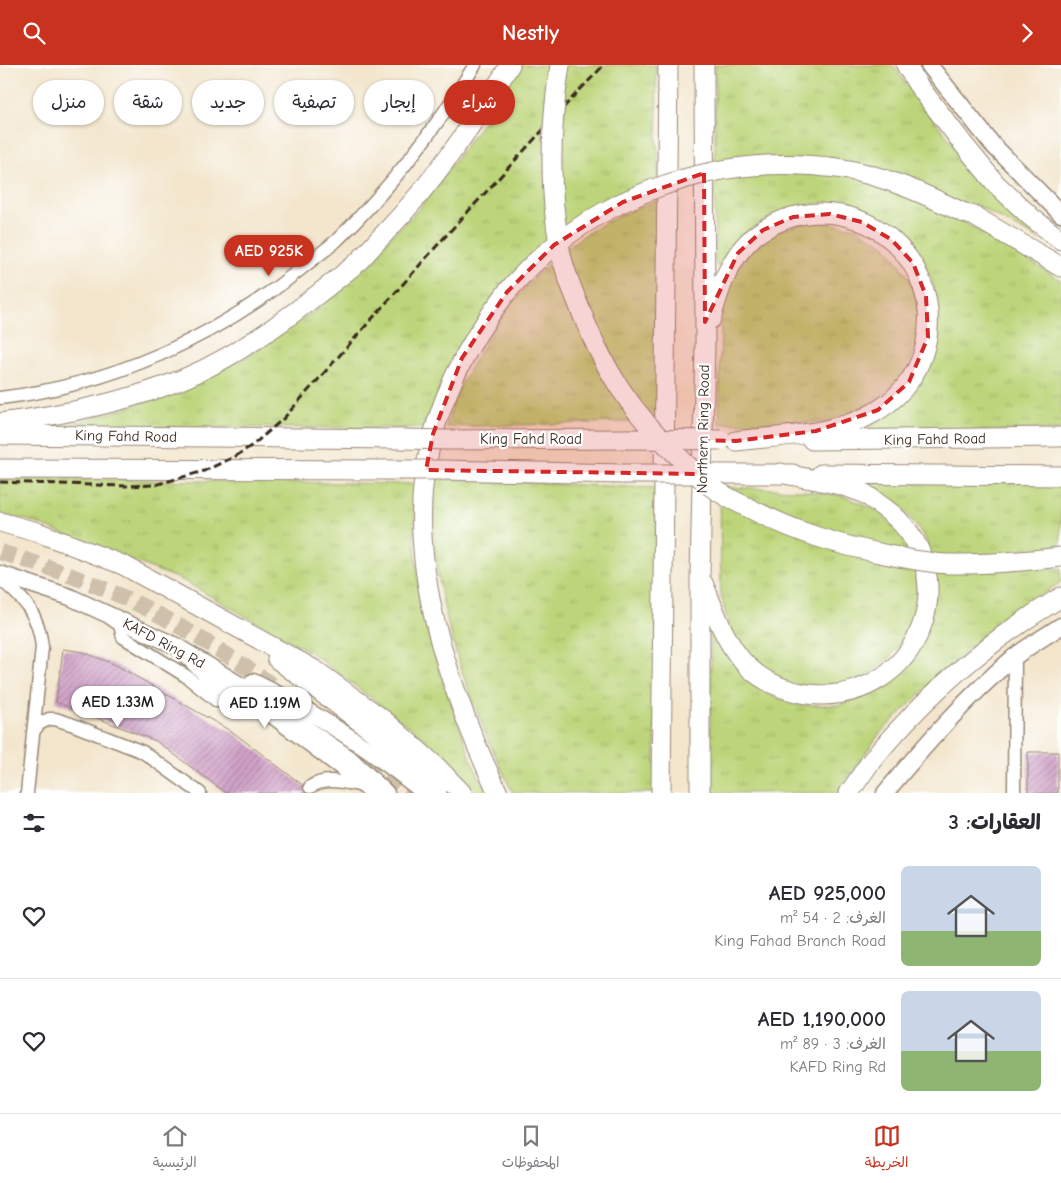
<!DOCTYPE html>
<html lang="ar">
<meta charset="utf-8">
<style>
:root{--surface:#fff;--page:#f2f2f3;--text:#2b2b33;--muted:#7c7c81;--line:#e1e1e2;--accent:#c8321e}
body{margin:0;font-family:"Comic Neue","Playpen Sans Arabic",sans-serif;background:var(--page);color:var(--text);direction:rtl;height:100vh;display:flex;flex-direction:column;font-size:19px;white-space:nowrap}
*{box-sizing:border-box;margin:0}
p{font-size:16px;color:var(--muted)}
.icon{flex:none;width:28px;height:28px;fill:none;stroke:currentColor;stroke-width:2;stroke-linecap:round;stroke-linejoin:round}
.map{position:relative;height:728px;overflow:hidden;direction:ltr}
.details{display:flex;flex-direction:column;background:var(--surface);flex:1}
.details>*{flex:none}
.hud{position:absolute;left:15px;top:15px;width:500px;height:45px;direction:rtl;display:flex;gap:10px}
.price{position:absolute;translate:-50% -42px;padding:0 11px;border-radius:18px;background:#fff;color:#222;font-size:16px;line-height:32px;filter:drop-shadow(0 1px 2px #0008)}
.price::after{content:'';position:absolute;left:50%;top:30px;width:15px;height:11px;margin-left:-8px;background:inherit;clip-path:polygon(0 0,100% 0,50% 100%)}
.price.active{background:var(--accent);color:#fff}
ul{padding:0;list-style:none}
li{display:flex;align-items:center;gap:15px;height:125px;padding:0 20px}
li+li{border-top:1px solid var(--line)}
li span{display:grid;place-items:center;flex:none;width:140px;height:100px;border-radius:8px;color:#555}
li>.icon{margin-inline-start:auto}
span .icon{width:60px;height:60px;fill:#fffc;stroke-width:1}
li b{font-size:21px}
h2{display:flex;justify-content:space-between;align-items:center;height:60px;padding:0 20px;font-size:21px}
.tag{padding:0 18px;border-radius:22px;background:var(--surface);box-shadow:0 1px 4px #0004;font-size:18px;line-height:45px}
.tag.active{background:var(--accent);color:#fff}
header{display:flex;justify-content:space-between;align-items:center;height:65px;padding:0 20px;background:var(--accent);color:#fff;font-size:22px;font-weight:700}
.menu{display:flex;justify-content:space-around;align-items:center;height:70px;border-top:1px solid var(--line);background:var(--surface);font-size:14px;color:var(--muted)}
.menu a{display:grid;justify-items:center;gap:2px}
.menu .active{color:var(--accent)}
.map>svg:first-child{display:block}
.grass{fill:url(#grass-tufts);stroke:#7c804c}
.building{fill:url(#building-hatch)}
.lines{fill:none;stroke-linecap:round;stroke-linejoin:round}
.major-tunnel{stroke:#cec0aa;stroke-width:16;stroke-dasharray:16 8;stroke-linecap:butt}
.minor-casing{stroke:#978876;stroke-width:15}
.major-casing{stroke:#978876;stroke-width:19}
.highway-casing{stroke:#978876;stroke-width:21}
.minor{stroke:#fff;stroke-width:12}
.major{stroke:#fff;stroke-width:16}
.highway{stroke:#fff;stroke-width:19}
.rail{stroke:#3b2a1e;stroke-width:3;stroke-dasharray:8 4;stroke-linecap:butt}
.highway-bridge-casing{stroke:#978876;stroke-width:21;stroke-linecap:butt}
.highway-bridge{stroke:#fff;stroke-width:19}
.marked{fill:#d62828;fill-opacity:0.2;stroke:#d62828;stroke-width:4;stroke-dasharray:10 6;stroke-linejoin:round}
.labels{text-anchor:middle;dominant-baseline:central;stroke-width:4.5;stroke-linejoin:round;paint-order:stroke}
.street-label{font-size:15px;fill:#3b2a1e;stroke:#fff}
</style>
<header><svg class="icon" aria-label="forward" viewBox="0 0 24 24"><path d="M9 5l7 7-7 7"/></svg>Nestly<svg class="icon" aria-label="search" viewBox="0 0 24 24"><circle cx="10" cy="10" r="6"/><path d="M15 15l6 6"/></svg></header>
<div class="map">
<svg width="1061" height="728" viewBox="0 0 1061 728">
<defs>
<pattern id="grass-tufts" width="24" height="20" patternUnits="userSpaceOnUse" patternTransform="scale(1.25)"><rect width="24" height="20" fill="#bdd57a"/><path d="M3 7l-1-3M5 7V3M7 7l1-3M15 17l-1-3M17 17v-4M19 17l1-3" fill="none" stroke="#a3b769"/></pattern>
<pattern id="building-hatch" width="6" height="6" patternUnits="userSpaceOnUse" patternTransform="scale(1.25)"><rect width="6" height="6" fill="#d0a2c8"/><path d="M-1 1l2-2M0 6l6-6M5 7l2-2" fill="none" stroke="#aa84a2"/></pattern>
</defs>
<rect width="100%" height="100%" fill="#fff"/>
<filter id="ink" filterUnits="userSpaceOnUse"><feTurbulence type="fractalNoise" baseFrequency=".02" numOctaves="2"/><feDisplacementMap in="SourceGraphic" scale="10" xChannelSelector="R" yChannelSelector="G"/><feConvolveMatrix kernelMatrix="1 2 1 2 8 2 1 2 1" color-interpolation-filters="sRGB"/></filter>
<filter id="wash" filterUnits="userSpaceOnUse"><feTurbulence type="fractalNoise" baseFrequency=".0096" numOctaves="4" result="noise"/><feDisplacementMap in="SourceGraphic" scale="20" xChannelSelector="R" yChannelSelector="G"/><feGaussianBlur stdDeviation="1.12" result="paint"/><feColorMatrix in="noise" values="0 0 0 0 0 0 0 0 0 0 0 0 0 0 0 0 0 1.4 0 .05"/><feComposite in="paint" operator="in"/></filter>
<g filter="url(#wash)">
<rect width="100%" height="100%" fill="#f3e6cd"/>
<path class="grass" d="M515,0H656L658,113L641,118L585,146L500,223L446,312L425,363L62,362L133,341L242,295L319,243L419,144L485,54Z
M715,0H893L906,19L981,115L1040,175L974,139L964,157L1061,215V365L894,366L866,364L900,341L918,316L935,285L939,245L932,215L919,193L897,165L865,147L827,137L786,144L749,165L726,190L718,202L715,197Z
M658,135V356L446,362C450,351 452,340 457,329C460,320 466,311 471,302C500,250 537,200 588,168C610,154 634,144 658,135Z
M812,156L856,163L886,181L908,211L917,237L919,275L904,310L880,332L853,349L825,357L719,359L721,255L728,219L751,185L774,167Z
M0,413L416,419L414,463L420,541L441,610L473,699L487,728H472L423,672L313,589L182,515L28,455L0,449Z
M434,414L656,423L655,728H513C474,648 443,568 434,479C432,457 434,435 434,414Z
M864,417H1061V479L1047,483L1048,505L1061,503V517L1002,555L944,606L880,668L837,728H710L711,547L734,599L763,627L796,640H839L876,625L913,594L934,509L926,474L902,442Z
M720,422L798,425L844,431L878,446L904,473L916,504L919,534L906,571L888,595L861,614L824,623L793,621L753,597L731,570L721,530Z"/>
<g id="blocks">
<path class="building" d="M63,584L83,587L116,600L234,668L313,728H226L156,676L56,637Z
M1028,687H1058V728H1028Z"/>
</g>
</g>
<g filter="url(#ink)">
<use href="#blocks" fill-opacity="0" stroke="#978876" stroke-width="1"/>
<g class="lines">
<path class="major-tunnel" d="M0,487C56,504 112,524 163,552C203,574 240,598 277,623
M349,680L407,728"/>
<defs>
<path id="minor" d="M0,333C111,320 215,273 302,203C313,194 326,185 337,175C391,123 436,63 475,0
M0,514C25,534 39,550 42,582L27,728
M110,553L120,560L123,572L186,611L217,636L236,634
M184,591L209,615L236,634L273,653L346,708L359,720L372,728
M33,667L39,659L49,654H55L71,659L143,687L200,728
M310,722C326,712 341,717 359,720
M1014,728L1015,591"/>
<path id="major" d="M929,0L992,79L1061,149
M0,509L70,532L176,581L261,633L349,693L386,728
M253,617C315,647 371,684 425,728
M885,728C925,680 966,633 1013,593C1028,581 1046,571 1061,561"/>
<path id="highway" d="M906,0L918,20L964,80L996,119L1031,152L1061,175
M962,147L974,151L1061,202
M711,254C719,225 727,199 748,177C757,167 771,160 783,155C865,125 946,198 925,282C917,314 895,338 866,352C827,370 779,371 736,376
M0,358C62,350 125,338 183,314C223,297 262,272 296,246C317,230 338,214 358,197C367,188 375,178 384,169C433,118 472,60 510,0
M0,370L403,374
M448,375L626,374
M812,375L1061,372
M0,404L398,405
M442,405L623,409
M717,409H793
M821,409L1061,411
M0,457L40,468L123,500L315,605L385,656L437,702L462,728
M703,518C715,546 725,579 747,601C764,617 785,626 808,629C919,642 974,503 880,440C875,436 870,432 865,429C839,417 808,414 780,408
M277,594L371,665L412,700L437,728
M498,728C453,633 407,506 426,400C438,336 467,278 507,227
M661,728L668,0
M700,728V512L705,277L704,0
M849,728C857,717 865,704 873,694C925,630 991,574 1061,532"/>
</defs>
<use href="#minor" class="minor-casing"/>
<use href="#major" class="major-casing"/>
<use href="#highway" class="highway-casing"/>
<use href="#minor" class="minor"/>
<use href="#major" class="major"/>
<use href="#highway" class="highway"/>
<path class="rail" d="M0,417L127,421L155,420L204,406L236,391L254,379L284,353L442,175L575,30L604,0"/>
<defs>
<path id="highway-bridge" d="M560,0C550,62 548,122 560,184C563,201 570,219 577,236C602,302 630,347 682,395C692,404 700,413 710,421C721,429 734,436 747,442C795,467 837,480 889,490C908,494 928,498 948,499C985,500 1024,496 1061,492
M507,227C587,132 715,86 837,103C881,109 922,128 962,147
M403,374L448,375
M626,374L721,375
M398,405H442
M623,409H717"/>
</defs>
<use href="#highway-bridge" class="highway-bridge-casing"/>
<use href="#highway-bridge" class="highway-bridge"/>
</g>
</g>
<path class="marked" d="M704,108L705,257L738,188L763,165L793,152L830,149L862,157L892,175L913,198L926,231L928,272L909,317L878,345L816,366L736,376L703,375L702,409L426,405L433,369L462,293L507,227L554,180L623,137Z"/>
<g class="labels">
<g class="street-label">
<text transform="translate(703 364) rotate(-89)">Northern Ring Road</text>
<text transform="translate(126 371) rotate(1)">King Fahd Road</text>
<text x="531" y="374">King Fahd Road</text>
<text transform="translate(935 374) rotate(-1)">King Fahd Road</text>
<text transform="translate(164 578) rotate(28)">KAFD Ring Rd</text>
</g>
</g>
</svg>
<b class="price active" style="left:269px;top:212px">AED 925K</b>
<b class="price" style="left:118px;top:663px">AED 1.33M</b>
<b class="price" style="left:265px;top:664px">AED 1.19M</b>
<div class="hud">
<a class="tag active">شراء</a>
<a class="tag">إيجار</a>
<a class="tag">تصفية</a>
<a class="tag">جديد</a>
<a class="tag">شقة</a>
<a class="tag">منزل</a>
</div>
</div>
<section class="details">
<h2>العقارات: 3<svg class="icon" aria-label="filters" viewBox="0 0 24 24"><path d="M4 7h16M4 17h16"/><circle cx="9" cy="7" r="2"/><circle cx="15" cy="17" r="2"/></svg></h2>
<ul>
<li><span style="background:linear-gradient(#c9d6e8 65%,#8fb573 0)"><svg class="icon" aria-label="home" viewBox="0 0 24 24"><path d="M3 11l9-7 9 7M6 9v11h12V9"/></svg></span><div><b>AED 925,000</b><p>الغرف: 2 · 54 m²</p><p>King Fahad Branch Road</p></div><svg class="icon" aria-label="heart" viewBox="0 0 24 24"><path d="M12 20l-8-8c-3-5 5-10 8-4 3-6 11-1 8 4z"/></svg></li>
<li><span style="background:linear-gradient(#c9d6e8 60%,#8fb573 0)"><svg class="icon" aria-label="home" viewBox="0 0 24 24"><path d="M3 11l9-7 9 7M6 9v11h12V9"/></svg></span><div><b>AED 1,190,000</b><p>الغرف: 3 · 89 m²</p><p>KAFD Ring Rd</p></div><svg class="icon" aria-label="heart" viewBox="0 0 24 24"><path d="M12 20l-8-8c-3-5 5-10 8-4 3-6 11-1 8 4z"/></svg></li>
</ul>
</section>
<nav class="menu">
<a class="active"><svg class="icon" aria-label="map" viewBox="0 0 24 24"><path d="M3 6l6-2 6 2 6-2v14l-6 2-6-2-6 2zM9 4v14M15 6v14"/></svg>الخريطة</a>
<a><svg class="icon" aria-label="saved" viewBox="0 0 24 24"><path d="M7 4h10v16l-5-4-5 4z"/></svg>المحفوظات</a>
<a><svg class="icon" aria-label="home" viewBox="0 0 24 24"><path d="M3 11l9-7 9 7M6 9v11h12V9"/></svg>الرئيسية</a>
</nav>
